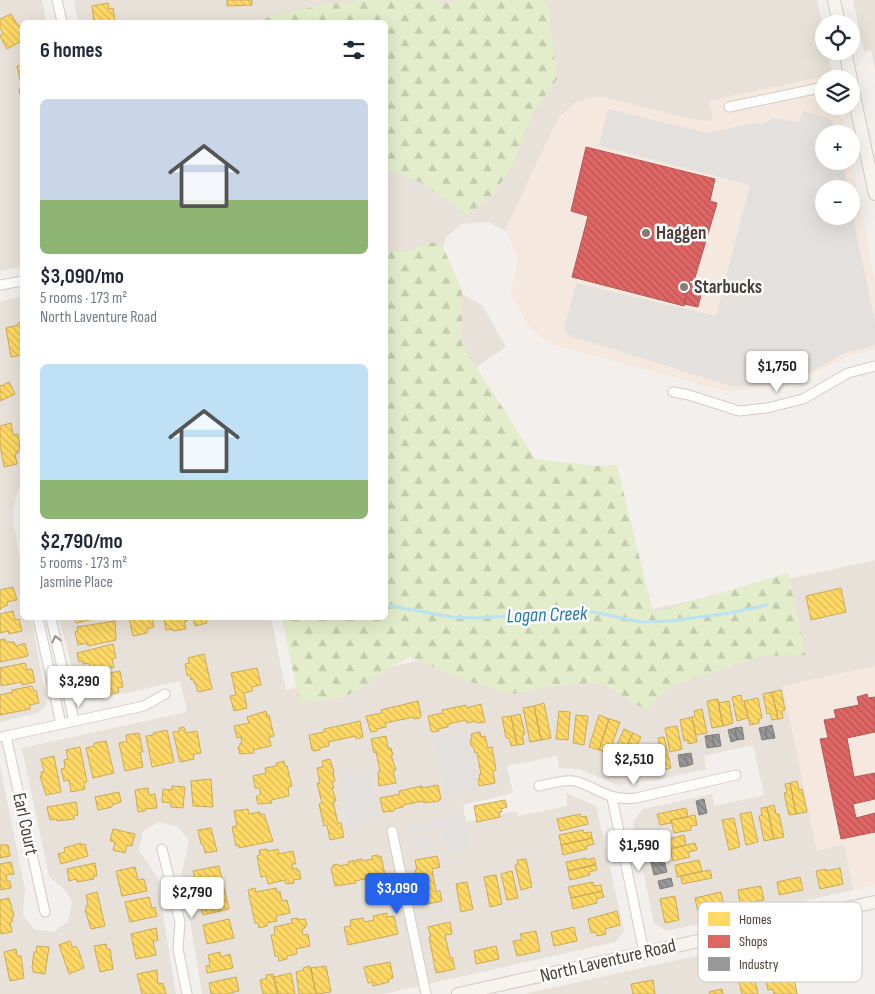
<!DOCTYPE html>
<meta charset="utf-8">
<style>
:root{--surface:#fff;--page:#f2f2f3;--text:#1f2937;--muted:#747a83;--accent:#2563eb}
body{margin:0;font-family:"Sofia Sans Condensed",sans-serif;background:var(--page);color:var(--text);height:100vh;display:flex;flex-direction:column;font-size:19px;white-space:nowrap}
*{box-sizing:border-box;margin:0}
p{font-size:16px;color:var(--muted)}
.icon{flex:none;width:28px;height:28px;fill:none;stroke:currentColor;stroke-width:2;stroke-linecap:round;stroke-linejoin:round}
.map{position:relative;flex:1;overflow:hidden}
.drawer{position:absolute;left:20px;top:20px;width:368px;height:600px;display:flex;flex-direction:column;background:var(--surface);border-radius:8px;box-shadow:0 5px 20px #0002}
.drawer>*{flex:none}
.fabs{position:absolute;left:815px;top:15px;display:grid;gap:10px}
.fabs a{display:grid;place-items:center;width:45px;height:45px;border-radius:50%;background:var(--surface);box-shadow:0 5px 20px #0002;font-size:25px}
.price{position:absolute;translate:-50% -42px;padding:0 11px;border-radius:5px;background:#fff;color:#222;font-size:16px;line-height:32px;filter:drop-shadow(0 1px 2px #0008)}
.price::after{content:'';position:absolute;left:50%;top:30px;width:15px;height:11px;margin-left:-8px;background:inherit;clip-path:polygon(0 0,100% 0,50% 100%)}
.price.active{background:var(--accent);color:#fff}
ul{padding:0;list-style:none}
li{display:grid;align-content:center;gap:10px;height:265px;padding:0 20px}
li span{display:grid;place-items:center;height:155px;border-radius:8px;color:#555}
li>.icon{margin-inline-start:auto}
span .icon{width:90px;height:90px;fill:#fffc;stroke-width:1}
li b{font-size:21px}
h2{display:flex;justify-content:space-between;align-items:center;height:60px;padding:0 20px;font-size:21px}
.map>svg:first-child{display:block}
.residential{fill:#e7e1d9}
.commercial{fill:#f5e9df;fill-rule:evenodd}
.forest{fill:url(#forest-firs)}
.parking{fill:#e4e0dd}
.homes{fill:url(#homes-back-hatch);stroke:#c9ab58}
.shops{fill:url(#shops-back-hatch);stroke:#b35b58}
.industry{fill:url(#industry-back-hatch);stroke:#817e7c}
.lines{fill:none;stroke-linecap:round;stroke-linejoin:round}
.stream{stroke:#bbe2f2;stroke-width:3}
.street-casing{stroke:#d1cdc9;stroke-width:11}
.secondary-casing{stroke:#d3cdc4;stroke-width:14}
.street{stroke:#fdfdfc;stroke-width:9}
.secondary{stroke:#f7f4ef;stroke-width:12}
.oneway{stroke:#9b9590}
.poi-dot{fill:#857d76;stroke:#fff;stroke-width:2}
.labels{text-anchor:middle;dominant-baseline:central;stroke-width:5;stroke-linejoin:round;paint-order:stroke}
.poi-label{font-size:19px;font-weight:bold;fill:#4a4037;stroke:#fff;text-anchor:start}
.street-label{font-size:19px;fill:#4a4037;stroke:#fff}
.water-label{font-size:20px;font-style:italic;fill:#257ca3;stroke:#fff}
.key{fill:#fff;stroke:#c9c6c3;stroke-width:1}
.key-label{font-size:14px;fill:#4a4037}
</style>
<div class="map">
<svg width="875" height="994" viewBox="0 0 875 994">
<defs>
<pattern id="forest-firs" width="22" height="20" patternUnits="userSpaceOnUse" patternTransform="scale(1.25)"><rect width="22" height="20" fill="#e3edcb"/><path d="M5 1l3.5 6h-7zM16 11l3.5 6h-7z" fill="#c4ccaf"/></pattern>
<pattern id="homes-back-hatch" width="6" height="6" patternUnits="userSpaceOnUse" patternTransform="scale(1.25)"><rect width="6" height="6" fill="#ffd966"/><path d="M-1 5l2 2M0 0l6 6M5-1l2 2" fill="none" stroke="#dcbb59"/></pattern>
<pattern id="shops-back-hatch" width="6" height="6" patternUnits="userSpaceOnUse" patternTransform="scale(1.25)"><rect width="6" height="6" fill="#e06666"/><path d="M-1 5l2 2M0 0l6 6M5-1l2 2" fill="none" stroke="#b85555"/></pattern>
<pattern id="industry-back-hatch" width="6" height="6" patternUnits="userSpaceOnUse" patternTransform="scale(1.25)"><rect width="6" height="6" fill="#999"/><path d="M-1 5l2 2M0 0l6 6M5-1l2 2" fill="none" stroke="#7f7e7e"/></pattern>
</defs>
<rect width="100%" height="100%" fill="#f2efec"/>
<path class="residential" d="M0,0H42L46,22H22V266L0,271Z
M74,0H817L824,32V51H828L832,72L826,76L710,101L713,120L707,121L695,120L603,97L589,98L575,103L559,118L555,125L508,224L506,231L488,222L462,224L446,237L439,263L450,287L482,305L506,347L420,406L385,334V22H78Z
M853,0H875V69L871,50L864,52Z
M22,296V483L15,499L13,519L22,571V618H31L47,704L38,713L0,722V302Z
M875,560V666L784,686L817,851L844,844L854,890L666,931L654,923L633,822L643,809L712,794L714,806L764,795L753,745L704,756L706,769L651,781L617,785L579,769L559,768L557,756L507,766L513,793L463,805L466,822L516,811L518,816L567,806L566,793L596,806L624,930L616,942L383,994H202L182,871L189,841L177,826L158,822L143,832L139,850L157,877L176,994H0V766L25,889L23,915L34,929L53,932L68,922L72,903L66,891L49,876L22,748L187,712L180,681L91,701L80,697L59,618H271L286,690Z
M785,936L797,994H524Z"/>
<path class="commercial" d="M832,72L833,79H824V106H839L845,134H824V161H851L875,281V349L846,357L787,386L726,391L549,344L528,326L511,294L518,259L506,231L508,224L555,125L569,108L582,100L603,97L695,120L707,121L713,120L710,101L826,76ZM824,189H851V216H824Z
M875,666V885L854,890L844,844L817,851L783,686Z"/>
<path class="forest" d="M366,0H435L442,4L461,0H544L549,7L557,79L534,111L514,163L492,197L467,214L420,182L385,168V22H248L322,5Z
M433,242L443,247L462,290V344L535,459L596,466L617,465L653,613L788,573L806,655L761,656L709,673L669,687L646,710L605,685L589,683L548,687L511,694L465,680L409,657L389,668L363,687L343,697L314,702H299L282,618H385V250L406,252Z"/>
<path class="parking" d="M608,109L708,133L753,123L762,124L773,118L799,122L803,111L829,118L835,127L836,134H824V161H842L848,189H824V216H851V207L875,322V344L870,347L847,352L805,375L776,384L735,387L570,336L564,329L576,283L716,316L750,185L599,146Z
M465,729L478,790L446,797L433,736Z
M369,767L380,819L349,830L339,773Z
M462,812L470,847L448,852L442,828L407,836L404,826Z
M431,836L433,845L410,850L408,841Z
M445,903L447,913L421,918L419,909Z"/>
<path class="homes" d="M227,0H252V5L227,6Z
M108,3L109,9L113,8L115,22H94L92,6Z
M11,14L18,26L21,25L22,27V41L7,49L0,36L3,33L0,28V19Z
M22,65V103L19,89H22L17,66Z
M22,322V355L11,357L6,328L18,325V323Z
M9,382L15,394L0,401V385L1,386Z
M11,423L13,435L18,434L20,450H18V453L15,454L17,464L4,467L0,445V426Z
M13,587L17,600L7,602L8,605L1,608L0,610V590Z
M841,588L846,612L811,620L806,596Z
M13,611L15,620L19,619L22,631L9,634L8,631L0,633V614Z
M74,618H98L76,623Z
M129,618H152L154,627L147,629V633L133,636Z
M164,618H187L188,621H184L186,629L173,631V629L166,630Z
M193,618H212L206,619L207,623L195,626Z
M115,621L116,640L88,646L87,643L78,645L75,632L78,631L77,627Z
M5,639L6,642H14L16,646L25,643L28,656L0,662V640Z
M113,644L116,658L112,659L114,667L92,673L89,663L83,664L82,661L79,662L77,653Z
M204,654L212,689L198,692L195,682L194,683L193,679L191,680L190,675H187L185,664L189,663L188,658Z
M25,663L27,670L32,669L35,682L22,685L21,682L1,686L0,668Z
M257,668L261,685L252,687V691L244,693L247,708L234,711L230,696L236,695L231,673Z
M120,671L123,687L118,688L119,692L107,695L106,693L101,694L100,692H98L97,690L87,692L84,678Z
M32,686L34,691L36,690L39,703L30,705V709L0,715V695L13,692L12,690Z
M781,690L785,710L782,711L783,718L778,719L772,692Z
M772,692L778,719L772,720L770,713L767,714L763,694Z
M741,695L742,701H744L748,718L737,721L732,697Z
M758,698L762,718L759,719V723L750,725L744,701Z
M718,699L723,726L712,728L707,701Z
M418,701L421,715L420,718L414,719V717L385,723L386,727L377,729V731L371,732L370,730L366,716L382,713L381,710Z
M729,701L733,723L723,726L718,703Z
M544,703L551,738L541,740L534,706Z
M481,704L485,722L477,723L476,721L467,723L466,720L448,724V727L438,729L439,731L433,732L431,731L428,716L443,713L442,710L466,705V708Z
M534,706L541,740L530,742L523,708Z
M702,709L707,733L696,735L692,717L695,716L694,711Z
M266,711L267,716L269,715L274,736L269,737L271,746L253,750L254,753L240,754L238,747L240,746V743H242L241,737L237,738L234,726L249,723L247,717Z
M559,711L570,712L568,740L556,739Z
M520,714L525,734L522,735L524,744L517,745L511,716Z
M576,715L588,716L584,745L573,743Z
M599,715L609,719L599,750L589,747Z
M511,716L517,745L511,746L509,738H506L502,717Z
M692,717L697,742L688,744V740L684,741L680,720Z
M609,719L620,722L609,753L599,750Z
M360,721L363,737L356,739V736L328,742L329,746L320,748V750L314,751L312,750L309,735L324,732V729Z
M677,726L682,749L670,752L665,728Z
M184,727L186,733L197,731L201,753L193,754L194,759L180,762L173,732L180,731L179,728Z
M624,729L633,733L621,758L615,755L618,748L616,747Z
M167,730L174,762L152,767L146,736L154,735L153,733Z
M480,732L481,737L485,736L488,748L492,747L496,770L493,771L495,783L479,786L478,779H480L479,775L481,774L477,752L475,753L473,746H471L470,739H472L471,734Z
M139,733L143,752H140L143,767L125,771L119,743L127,741L126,735Z
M633,733L641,737L633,755L630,754L627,761L621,758Z
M386,736L388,748H391L393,755H391L396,770L393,771L396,783L379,786L378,772L380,771L376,752L374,753L371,739Z
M664,737L671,768L652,772L649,757L657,755L656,749L660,748L658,738Z
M106,741L114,773L93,778L86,748L94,746V743Z
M80,747L87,782L84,783L85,789L71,792L69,780L64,781L61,769L65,768L64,760L68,759L66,750Z
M54,756L61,792L46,795L40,776H42L41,772H44L41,759Z
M330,759L334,772H333L335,781L332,782L334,788H332L336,801L333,802L338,823H341L344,837L330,840L327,825L324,826L319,804L322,803L317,783H320L317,768L323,767L322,761Z
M284,761L285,766H287L292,786L288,787L289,796L271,800L272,803L258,804L256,797L261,793L259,788H255L253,776L266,773L265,768L276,766V763Z
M211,779L213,807L193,806L191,781Z
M797,781L799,790L802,789L807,812L796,814L790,783Z
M790,783L796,814L789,815L784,793L787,792L785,784Z
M438,785L441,799L439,800V801L424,803L423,801L403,805V807L394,809V811L383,812L380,798L400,794L399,791L422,786V788Z
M172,786L185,787L183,808L171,807V803L162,802L163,789L172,790Z
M148,788L149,795L155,794L157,808L145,809V811L138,812L135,790Z
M119,792L121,802L112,805V807L98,810L95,797Z
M505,800L507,807L501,809L502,812H499L500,817L477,822L474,806Z
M76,802L78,815L74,816V819L57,821V819L50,820L47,807Z
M774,805L776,814H779L784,837L774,839L767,807Z
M767,807L774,839L764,841L759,816L762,815L761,808Z
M686,808L688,817L671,820V823L660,825L657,814Z
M248,809L249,814L260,812V815L264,814L273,841L239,848V845L236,846L232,827L237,826L234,811Z
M751,812L758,842L746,845L740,814Z
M580,814L581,817L586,816L588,824L560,831L557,819Z
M695,815L697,825L691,826V830L674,833L671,820Z
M734,818L740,847L729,850L722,820Z
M211,828L217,851L205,853L203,844H201L198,830Z
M113,829L135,834L132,846L127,845L125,853L113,850L115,842L110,841Z
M583,830L584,833L591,832L592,838L561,845L559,835Z
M684,835L686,845L664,850L662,841Z
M592,838L594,844L586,846L587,849L563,855L561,845Z
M81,843V845L85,844L88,856L61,864L58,854L65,852L64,848Z
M695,843L697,850L688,852L690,857L673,861L670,849Z
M0,845H8L10,856L0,858Z
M267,849L268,851L278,849L279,854L293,851L296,864H292L293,869L297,868V871L299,870L301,879L293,880L294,883L286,884L285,880L268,884L266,876L261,877L257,856L260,855L259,850Z
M378,855L379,857L381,856L385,875L355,881L356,883L335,886L331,868L333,867V865L338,864L339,866L349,864L348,862L354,860V863L356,862V860L362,859V861L373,859L372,856Z
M437,856L440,867L432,869L436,891H440L442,901L423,905L415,870H417L415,860Z
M586,858V860L594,858L596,864L568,871L566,862Z
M526,859L532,887L521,890L515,865H518L517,860Z
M699,860L702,871L677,877L675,865Z
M11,862L14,874L6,875L7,881H10L11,888L0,890V864Z
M95,863L97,876H93L94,879L77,882L76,879L69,881L67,869Z
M596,865L597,870L589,872L590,875L570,880L568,871Z
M219,866L223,884L198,889L193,871Z
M135,867L138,880L144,879L147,891L122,896L116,871Z
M840,868L843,884L820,889L816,871L826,869V871Z
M710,870L712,878L682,884L681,876Z
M512,871L518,898L507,900L501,874Z
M496,875L502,904L490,907L484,877Z
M800,877L803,890L779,895L777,882Z
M467,882L473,909L461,912L456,884Z
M593,882L594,886L601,885L602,891L571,898L568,887Z
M761,886L764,900L740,904L738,890Z
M224,888L229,909L203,915L198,894Z
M255,888L256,892L276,888L277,892H280L282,901L287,900L290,913L276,916L277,921L267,923V926L259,928L258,923H255L248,890Z
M602,891L604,897L596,899L597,903L573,909L571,898Z
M97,892L105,926L91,929L85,910H86V906L88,905L86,895Z
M721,892L726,915L712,918L710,909L698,912L695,898Z
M675,896L679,920L665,923L660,899Z
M149,897L152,908L155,907L157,916L130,922L125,902Z
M9,898L14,916L12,917L13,921L10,922L12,932L0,934V900Z
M617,911L620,925L605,929L606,934L597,936L596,932L591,933L588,919Z
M387,913V917L394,916L398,934L348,945L344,927L351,926L350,920L363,918L364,922L374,920L373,916Z
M298,918V920L305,919L307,925H305V928L302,929L303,935L308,934L310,946L296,949L297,954L287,956V959L279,961L278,956H275L271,935H275L274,927L292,923L291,919Z
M229,919L234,938L207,944L203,925Z
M450,922L452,934L445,935L450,958L452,957L455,969L436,973L429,937H431L428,927Z
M574,927L577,941L554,946L551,932Z
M156,928L158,940L153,941L156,955L136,959L131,934Z
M536,931L540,951L517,956L513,941L522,940L520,934Z
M70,941L73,948L76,946L79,951L84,968L69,974L59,945Z
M106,944L107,949H110L113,969L100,972L94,946Z
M37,946L49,947L45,974L33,972V969L32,968L34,952H36Z
M496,946L499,959L476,964L474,951Z
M16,949L17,956H21L24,978L10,981L4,952Z
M220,952L221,957L230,954L233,968L207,973L206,966L210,965L208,955Z
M749,955L758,994H742L733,958Z
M390,962L393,978L389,979V982L373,986L372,982L368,983L364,967Z
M310,966L316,994H299L296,972L304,970L303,968Z
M326,966L331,992L316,994L311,968Z
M157,970L158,984L163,983L166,994H142L137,974Z
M291,973L295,994H278L274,977Z
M273,974L277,994H263L260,980L267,978L266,975Z
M774,975V977L783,975V980L794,978L797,994H773H774L773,989L768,990L765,978Z
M236,977L239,991L230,993V994H211L209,983Z
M653,980L655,994H633L631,984Z
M722,989L723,994H710L709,992Z"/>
<path class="shops" d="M586,147L715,179L710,201L717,203L716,207L694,281L690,280L684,306L572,277L588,216L571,211Z
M689,283L703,287L698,307L684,304Z
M867,694L868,698L875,697V732L847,738L854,777L875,773V799L853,804L856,818L875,813V832L841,839L820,739L828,738L824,720L836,718L834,710L859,705L857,697Z"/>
<path class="industry" d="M772,725L775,738L767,739L765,727Z
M742,727L744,739L737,740L735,728Z
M765,727L767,739L762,740L759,728Z
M735,728L737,740L731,742L728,730Z
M719,734L721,746L714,747L712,735Z
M712,735L714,747L707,748L705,736Z
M691,753L693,764L687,766L685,754Z
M685,754L687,766L680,767L678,755Z
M704,799L707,813L699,815L696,801Z
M658,831L661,846L649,849L645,834Z
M663,855L665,864L652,867L650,859Z
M665,864L667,872L654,875L652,867Z
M671,878L673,886L660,889L658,881Z"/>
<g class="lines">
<path class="stream" d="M385,605L451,617L478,618L544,614L584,610L640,622L670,621L730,613L767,605"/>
<defs>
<path id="street" d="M57,0L62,22
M729,107L824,87
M0,285L22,281
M673,392L689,395L739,411L767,408L803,399L848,373L875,366
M38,618L61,724
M51,618L74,721
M6,736L45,912
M2,737L144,706L165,694
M539,786C548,784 567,779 575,781C599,788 607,801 636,798L736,775
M612,798L644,952
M392,831L426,994
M162,849L180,922L178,949L187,994"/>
<path id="secondary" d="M834,0L839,24
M845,51L851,79
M851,82L875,194
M458,994L875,902"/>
</defs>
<use href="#street" class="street-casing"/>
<use href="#secondary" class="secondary-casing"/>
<use href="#street" class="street"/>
<use href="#secondary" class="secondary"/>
</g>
<defs><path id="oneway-chevron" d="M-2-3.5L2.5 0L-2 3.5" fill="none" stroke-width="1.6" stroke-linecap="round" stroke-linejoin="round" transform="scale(1.25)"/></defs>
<use class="oneway" href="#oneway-chevron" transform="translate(56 639) rotate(-103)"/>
<g class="poi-dot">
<circle cx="646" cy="233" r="5"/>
<circle cx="684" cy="287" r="5"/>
</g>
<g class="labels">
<g class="poi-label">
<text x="656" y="233">Haggen</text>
<text x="694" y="287">Starbucks</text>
</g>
<g class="street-label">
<text transform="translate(25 824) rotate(78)">Earl Court</text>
<text transform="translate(608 961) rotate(-13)">North Laventure Road</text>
</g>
<g class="water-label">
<text transform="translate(547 615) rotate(-2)">Logan Creek</text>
</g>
</g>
<rect x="698" y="902" width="164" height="80" rx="8" class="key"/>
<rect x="708" y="912" width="22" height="14" fill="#ffd966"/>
<rect x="708" y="935" width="22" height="13" fill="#e06666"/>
<rect x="708" y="957" width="22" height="14" fill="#999"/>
<g class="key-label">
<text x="739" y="924">Homes</text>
<text x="739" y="946">Shops</text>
<text x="739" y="969">Industry</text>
</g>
</svg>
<div class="fabs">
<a><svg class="icon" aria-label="locate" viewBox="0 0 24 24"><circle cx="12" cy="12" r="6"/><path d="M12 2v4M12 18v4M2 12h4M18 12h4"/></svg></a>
<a><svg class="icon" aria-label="layers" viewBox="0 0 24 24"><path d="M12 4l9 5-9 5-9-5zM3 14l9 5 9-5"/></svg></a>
<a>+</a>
<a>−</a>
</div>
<b class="price" style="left:777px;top:393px">$1,750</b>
<b class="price" style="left:79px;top:708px">$3,290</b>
<b class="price" style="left:634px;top:786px">$2,510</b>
<b class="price" style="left:639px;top:872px">$1,590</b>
<b class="price active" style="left:397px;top:915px">$3,090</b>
<b class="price" style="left:192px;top:919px">$2,790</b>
<section class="drawer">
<h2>6 homes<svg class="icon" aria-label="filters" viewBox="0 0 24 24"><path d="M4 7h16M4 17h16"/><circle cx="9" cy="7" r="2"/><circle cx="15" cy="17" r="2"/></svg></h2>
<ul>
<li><span style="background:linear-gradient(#c9d6e8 65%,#8fb573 0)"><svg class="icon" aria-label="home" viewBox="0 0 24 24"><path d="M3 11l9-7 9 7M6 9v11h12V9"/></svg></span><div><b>$3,090/mo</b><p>5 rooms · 173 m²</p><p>North Laventure Road</p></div></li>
<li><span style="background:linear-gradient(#bfe0f5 75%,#8fb573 0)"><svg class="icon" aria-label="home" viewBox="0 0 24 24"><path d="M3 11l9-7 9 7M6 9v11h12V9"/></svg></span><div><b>$2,790/mo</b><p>5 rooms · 173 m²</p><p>Jasmine Place</p></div></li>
</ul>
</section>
</div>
